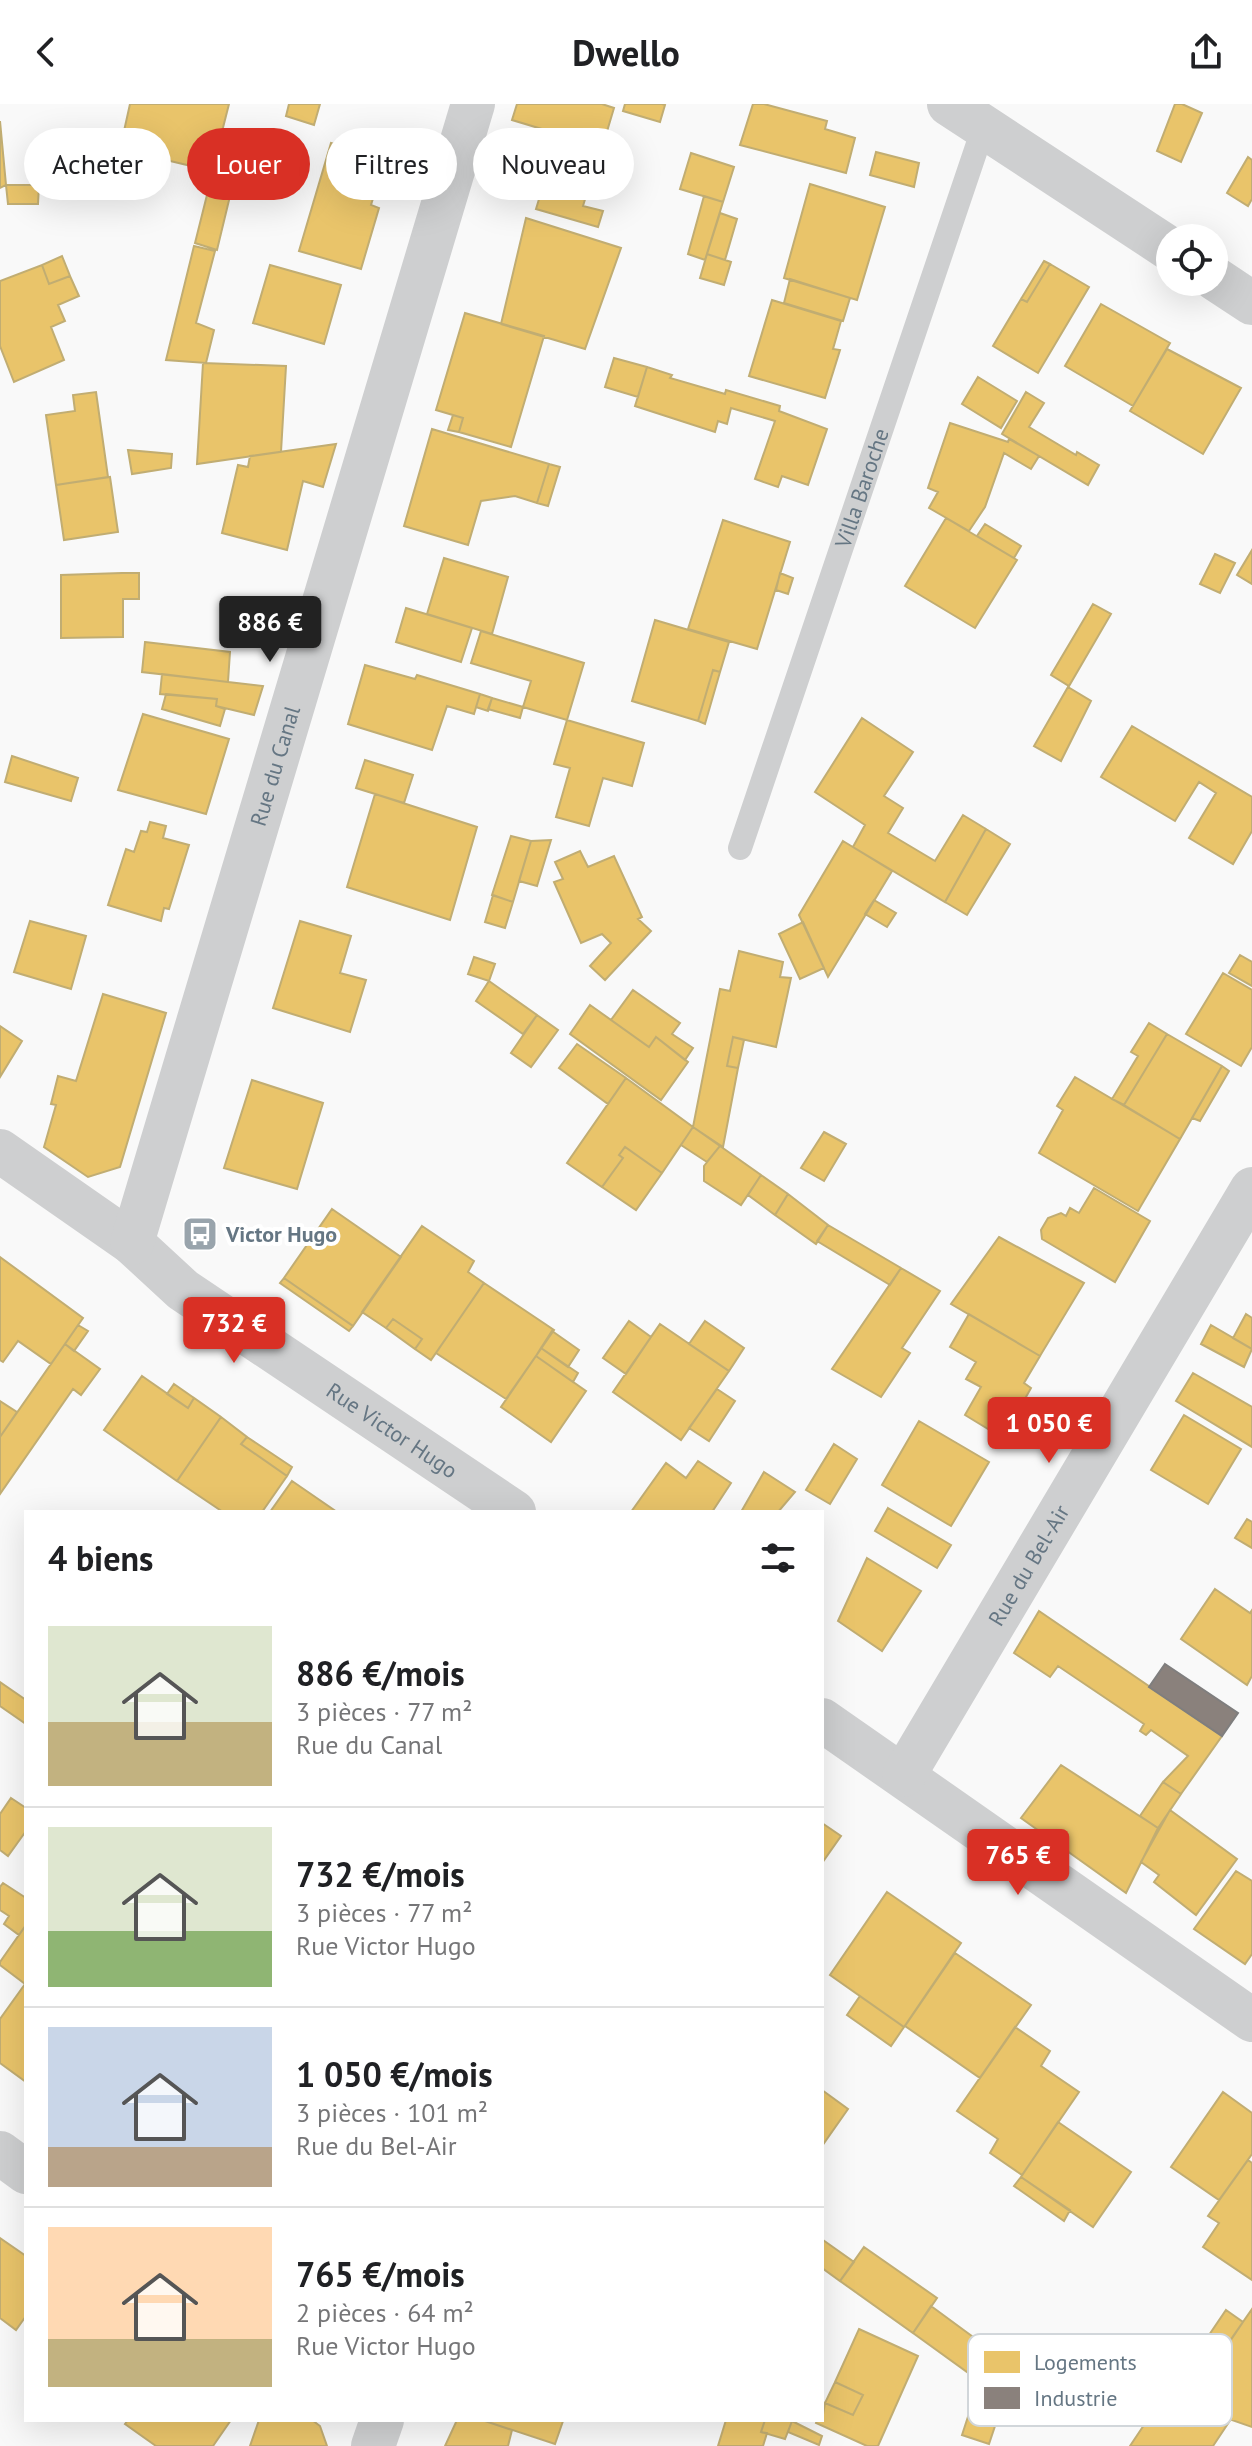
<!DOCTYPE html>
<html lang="fr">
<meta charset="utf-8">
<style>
:root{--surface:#fff;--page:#f6f6f6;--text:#202124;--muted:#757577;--line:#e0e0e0;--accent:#d93025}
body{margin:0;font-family:"PT Sans",sans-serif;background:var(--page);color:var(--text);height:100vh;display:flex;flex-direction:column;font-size:30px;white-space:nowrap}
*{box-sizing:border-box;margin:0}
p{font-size:26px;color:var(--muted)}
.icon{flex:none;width:44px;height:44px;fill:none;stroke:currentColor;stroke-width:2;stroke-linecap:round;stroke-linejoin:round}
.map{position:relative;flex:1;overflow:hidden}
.details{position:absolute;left:24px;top:1406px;width:800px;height:912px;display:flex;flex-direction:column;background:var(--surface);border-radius:0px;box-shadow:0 8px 32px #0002}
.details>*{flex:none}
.hud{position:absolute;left:24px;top:24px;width:800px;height:72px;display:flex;gap:16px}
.tools{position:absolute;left:1156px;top:120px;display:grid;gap:16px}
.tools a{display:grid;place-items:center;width:72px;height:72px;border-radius:50%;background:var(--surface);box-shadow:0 8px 32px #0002;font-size:40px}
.price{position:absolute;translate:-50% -68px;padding:0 18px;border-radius:8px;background:var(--accent);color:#fff;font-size:26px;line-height:52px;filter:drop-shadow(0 2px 4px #0008)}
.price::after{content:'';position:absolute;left:50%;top:48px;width:24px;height:18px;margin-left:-12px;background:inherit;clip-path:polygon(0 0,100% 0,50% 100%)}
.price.active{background:#222;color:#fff}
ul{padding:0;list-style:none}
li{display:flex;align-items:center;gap:24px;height:200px;padding:0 24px}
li+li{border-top:2px solid var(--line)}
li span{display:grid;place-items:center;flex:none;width:224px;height:160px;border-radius:0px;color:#555}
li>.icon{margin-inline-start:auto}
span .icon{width:96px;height:96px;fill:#fffc;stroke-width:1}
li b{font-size:34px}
h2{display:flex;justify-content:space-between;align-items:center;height:96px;padding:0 24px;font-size:34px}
.chip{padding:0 28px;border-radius:36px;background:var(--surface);box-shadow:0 8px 32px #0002;font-size:28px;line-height:72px}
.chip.active{background:var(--accent);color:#fff}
header{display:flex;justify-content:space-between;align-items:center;height:104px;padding:0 24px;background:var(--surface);font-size:36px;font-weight:700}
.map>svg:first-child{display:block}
.homes{fill:#e9c46a;stroke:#c1ad72;stroke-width:2}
.industry{fill:#8a817c;stroke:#7f7e7e;stroke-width:2}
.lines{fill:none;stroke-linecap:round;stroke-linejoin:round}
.service{stroke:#cecfd0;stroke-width:24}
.minor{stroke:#cecfd0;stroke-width:44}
.labels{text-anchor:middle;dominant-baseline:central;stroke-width:8;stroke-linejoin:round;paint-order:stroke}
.street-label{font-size:22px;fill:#657683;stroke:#fff}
.poi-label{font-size:22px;font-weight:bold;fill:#657683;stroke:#fff;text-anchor:start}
.key{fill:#fff;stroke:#d1d6da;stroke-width:2}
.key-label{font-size:22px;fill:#657683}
</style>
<header><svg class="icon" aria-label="back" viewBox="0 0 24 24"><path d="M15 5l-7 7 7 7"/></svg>Dwello<svg class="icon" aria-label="share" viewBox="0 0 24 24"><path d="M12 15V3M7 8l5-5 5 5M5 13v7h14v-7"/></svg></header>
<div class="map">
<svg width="1252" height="2342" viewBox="0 0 1252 2342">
<rect width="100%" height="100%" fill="#f9f9f9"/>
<path class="homes" d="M130,0H229L212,67L120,45Z
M289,0H320L314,21L286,12Z
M517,0H602L614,4L597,61L559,49L565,32L512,16Z
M625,0H662L665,1L660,18L623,7Z
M753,0H764L827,17L825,25L855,34L846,69L740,41Z
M1175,0H1182L1202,9L1181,58L1157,47Z
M0,17L6,81L0,84Z
M520,37L586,57L577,90L586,92L583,102L603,107L598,123L536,105L543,82L509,72Z
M331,39L385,55L371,101L379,104L361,165L299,147Z
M876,48L919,59L914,83L870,71Z
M691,49L734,63L723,98L680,85Z
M1248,53L1252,56V95L1248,102L1227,89Z
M810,80L885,103L857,196L784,174Z
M6,81H39L38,100H8Z
M208,87L230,92L217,146L195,139Z
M704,92L723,98L705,156L688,150Z
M720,109L737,115L725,156L707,150Z
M526,114L621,144L585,245L501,220Z
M194,142L215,147L196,219L214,226L206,259L166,256Z
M707,150L731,158L724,181L700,174Z
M62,152L70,172L49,180L42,161Z
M1044,157L1050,160L1027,198L1021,195Z
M1050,160L1089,183L1038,269L993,242L1021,195L1027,198Z
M42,161L49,180L70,172L79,192L58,201L65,217L51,223L64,256L14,278L0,242V177Z
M270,161L341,181L324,240L253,219Z
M790,175L850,194L843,217L784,199Z
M772,196L841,217L833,245L840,246L825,294L749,272Z
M1101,200L1170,239L1133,302L1065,262Z
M465,209L544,232L511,343L459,328L463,314L436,306Z
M1167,245L1241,284L1203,350L1130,307Z
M614,254L647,263L638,293L605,283Z
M203,259L286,262L281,348L197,360Z
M647,263L672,271L670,274L725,290L726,286L780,302L779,307L827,325L808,381L782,372L778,383L755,375L775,317L731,304L727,320L718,317L715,328L635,302Z
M978,273L1017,297L1001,324L962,300Z
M96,288L108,373L56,381L46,311L75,307L73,291Z
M1026,288L1044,299L1029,323L1076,351L1077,348L1099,361L1088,381L1002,330Z
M453,311L463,314L459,328L448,326Z
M950,319L1008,338L1009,335L1039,352L1031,365L1004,349L985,403L969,427L929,404L938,388L928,384Z
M432,325L549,360L537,399L515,392L481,397L468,441L404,422Z
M336,340L323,383L303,377L287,446L222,429L238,361L248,363L250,352Z
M128,346L172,350L171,364L132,370Z
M549,360L560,363L548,402L537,399Z
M110,373L118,428L64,436L56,381Z
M946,414L1017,456L975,524L905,482Z
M723,416L790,438L757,545L688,525Z
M985,420L1021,442L1014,454L977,432Z
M1252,446V480L1237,471Z
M1215,450L1235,459L1220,489L1200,480Z
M444,454L508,473L492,530L427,510Z
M122,469H139V495H123V533L61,534V471Z
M780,469L793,474L788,490L776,486Z
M1093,500L1111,510L1069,582L1051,571Z
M406,504L472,524L461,558L396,538Z
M655,516L729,538L720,568L713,566L698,617L632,597Z
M481,527L584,559L567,616L523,603L531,577L471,559Z
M145,538L230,548L228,578L142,568Z
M365,561L415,575L417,571L480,590L474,610L447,602L432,646L348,620Z
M713,566L720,568L705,620L698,617Z
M162,570L228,578L263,582L254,611L216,602L217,595L160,590Z
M1068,583L1091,597L1061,657L1034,642Z
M166,590L217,595L216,602L225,605L220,622L162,605Z
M480,590L492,594L488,607L476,603Z
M492,594L523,603L520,614L488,605Z
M143,610L229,635L206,710L118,686Z
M862,614L913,648L884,692L903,704L888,729L935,757L963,711L986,725L945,798L853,743L865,721L815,688Z
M567,616L644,639L632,682L603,674L589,722L556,713L570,664L554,660Z
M1132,622L1252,693V727L1233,760L1189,734L1216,689L1199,678L1175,717L1101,673Z
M12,652L78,674L71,697L5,678Z
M365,656L413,671L404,699L356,684Z
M375,690L477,723L450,816L347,783Z
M150,718L166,722L163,734L189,741L169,805L164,804L161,817L108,801L126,745L134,748L141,727L147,728Z
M986,725L1010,740L967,811L945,798Z
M511,732L531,737L513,798L492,791Z
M551,736L537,782L519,777L531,737Z
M843,737L892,767L828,873L799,811Z
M580,747L588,763L614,752L642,813L638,815L651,827L605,876L590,862L611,839L602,830L581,839L554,778L563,775L555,758Z
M493,791L513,798L505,824L485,818Z
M874,796L896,809L887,823L865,810Z
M30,817L86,832L71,885L14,868Z
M300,817L351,832L340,869L366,876L350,928L273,904Z
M803,818L824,864L800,875L779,830Z
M739,847L783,858L780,873L791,874L776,943L733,933L727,962L738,964L723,1043L693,1023L720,885L730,887Z
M1240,851L1252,858V882L1229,869Z
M474,853L495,860L489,877L468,870Z
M1223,869L1252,886V943L1241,962L1186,930Z
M489,877L537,911L523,930L476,897Z
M633,886L680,919L672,930L693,944L685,956L656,933L649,943L611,916Z
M103,890L166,909L120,1063L88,1073L44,1043L56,1001L51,1000L58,972L76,977Z
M590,901L649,943L656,933L688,958L661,996L570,930Z
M537,911L558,926L531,963L511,949Z
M1149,919L1167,930L1124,1001L1112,995L1138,952L1131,948Z
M0,922L22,937L0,973Z
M1167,930L1222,962L1180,1035L1124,1001Z
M733,933L744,936L738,964L727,962Z
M577,940L626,974L608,1000L559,964Z
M1222,962L1229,967L1200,1017L1192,1014Z
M1075,973L1180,1035L1138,1107L1039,1049L1063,1006L1057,1002Z
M626,974L693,1023L662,1069L625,1043L619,1051L623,1054L602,1083L567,1059Z
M252,976L323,999L297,1085L224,1064Z
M693,1023L720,1042L707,1058L681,1041Z
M824,1028L846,1040L824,1077L801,1064Z
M720,1042L761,1071L741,1101L704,1077V1062Z
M625,1043L662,1069L636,1106L602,1083L623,1054L619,1051Z
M761,1071L788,1090L775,1111L748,1091Z
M1094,1084L1150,1117L1115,1178L1042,1135L1041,1126L1048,1114L1061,1109L1066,1112L1070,1104L1079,1109Z
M788,1090L828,1121L816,1140L775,1111Z
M332,1105L401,1153L353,1222L284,1174Z
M828,1121L901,1164L890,1181L817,1137Z
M422,1122L474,1157L468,1168L484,1179L431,1256L415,1245L422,1235L393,1215L386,1224L362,1208Z
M999,1133L1084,1179L1040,1252L951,1200Z
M0,1153L83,1214L51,1260L18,1237L3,1258L0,1256Z
M901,1164L940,1187L902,1244L910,1249L881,1293L832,1265Z
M284,1174L353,1222L349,1227L280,1179Z
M484,1179L554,1226L506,1295L436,1249Z
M969,1210L1040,1252L1024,1279L1031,1284L1003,1334L965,1311L981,1283L966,1275L976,1258L950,1243Z
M1246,1210L1252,1214V1245L1233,1234Z
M393,1215L422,1235L415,1245L386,1224Z
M629,1217L651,1233L626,1270L603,1254Z
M705,1217L744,1244L729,1267L689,1240Z
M660,1220L729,1267L681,1336L613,1288Z
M78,1221L88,1227L74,1247L65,1240Z
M1211,1221L1252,1245L1244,1263L1201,1240Z
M552,1227L579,1246L568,1263L541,1244Z
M65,1240L100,1265L81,1291L73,1285L0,1390V1333Z
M541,1244L578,1269L573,1278L536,1252Z
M536,1252L586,1287L551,1338L501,1303Z
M1193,1269L1252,1303V1343L1176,1297Z
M142,1272L188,1304L194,1294L221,1313L177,1377L104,1326Z
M174,1280L194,1294L188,1304L167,1290Z
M717,1285L735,1297L709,1337L689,1324Z
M0,1297L17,1308L0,1333Z
M1184,1311L1241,1345L1208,1400L1151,1366Z
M221,1313L247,1333L241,1340L287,1372L262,1408H223L177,1377Z
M919,1317L989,1358L951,1422L882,1381Z
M247,1333L292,1363L287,1372L241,1340Z
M834,1340L857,1355L830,1400L806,1386Z
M698,1357L731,1379L712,1408H631L666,1359L686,1374Z
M764,1368L795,1388L778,1408H741Z
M292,1377L337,1408H270Z
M888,1404L951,1441L937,1464L875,1427Z
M1247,1415L1252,1418V1444L1235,1434Z
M867,1454L921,1487L882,1547L838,1517Z
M1215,1485L1250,1509L1252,1506V1572L1247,1581L1181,1535Z
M1039,1507L1222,1632L1181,1690L1163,1678L1188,1652L1151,1626L1146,1631L1140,1627L1144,1620L1058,1562L1050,1573L1014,1549Z
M0,1578L26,1596V1620L0,1602Z
M1061,1661L1158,1724L1126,1789L1021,1714Z
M1163,1678L1181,1690L1158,1724L1140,1712Z
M11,1694L26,1704V1727L8,1752L0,1746V1710Z
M1170,1706L1237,1755L1196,1811L1154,1778L1159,1771L1141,1758Z
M822,1719L841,1732L822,1759Z
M1236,1767L1252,1777V1850L1245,1860L1194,1825Z
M3,1779L26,1794V1821L19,1831L4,1820L9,1812L0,1806V1783Z
M887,1788L961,1839L904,1923L830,1871Z
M26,1821V1978L0,1959V1915L25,1880L0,1861V1858Z
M955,1849L1031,1901L980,1974L905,1922Z
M860,1892L904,1923L891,1942L847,1911Z
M1015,1923L1050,1947L1041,1962L1079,1988L1022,2071L990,2049L998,2035L957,2007Z
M822,1986L848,2005L822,2042Z
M1223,1988L1252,2009V2050L1219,2096L1171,2063Z
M1058,2018L1131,2068L1093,2123L1021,2073Z
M1248,2056L1252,2059V2176L1203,2143L1219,2119L1208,2112Z
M1021,2073L1070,2106L1064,2117L1014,2082Z
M0,2134L26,2152V2212L16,2226L0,2214Z
M823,2136L854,2158L840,2177L822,2164Z
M864,2143L937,2194L913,2229L840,2177Z
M931,2202L1003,2255L985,2281L913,2229Z
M1252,2205V2323L1186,2300Z
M1226,2206L1243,2218L1224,2246L1207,2234Z
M859,2225L918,2252L878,2342H867L816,2319L817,2316H822L825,2299L853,2311L863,2291L835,2278Z
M835,2278L863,2291L853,2311L825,2299Z
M1172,2279L1186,2300L1231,2315L1213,2342H1130Z
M976,2288L1003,2298L989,2340L962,2331Z
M128,2316H231L213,2342H156L125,2320Z
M259,2316H312L320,2322L327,2342H250Z
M457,2316H482L512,2326L508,2342H445Z
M482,2316H558L563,2317L555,2340Z
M726,2316H765L761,2328L767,2329L763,2342H718Z
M765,2316L792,2317L785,2335L761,2328Z
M792,2317L822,2332L819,2341L788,2328Z"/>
<path class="industry" d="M1165,1560L1238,1609L1222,1632L1149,1583Z"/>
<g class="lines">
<path class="service" id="s1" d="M740,744L984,22"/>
<g class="minor">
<path d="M949,0L1170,145"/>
<path d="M1214,174L1252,199"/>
<path id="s2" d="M0,1047L132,1139L183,1186L514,1408"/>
<path id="s3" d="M132,1139L473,0"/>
<path d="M822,1616L1252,1916"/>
<path id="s4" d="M904,1671L1252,1085"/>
<path d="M0,2049L26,2068"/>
<path d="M373,2342L382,2316"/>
</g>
</g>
<defs>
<symbol id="bus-square" viewBox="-11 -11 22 22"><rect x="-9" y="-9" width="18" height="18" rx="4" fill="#99a4ac" stroke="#fff"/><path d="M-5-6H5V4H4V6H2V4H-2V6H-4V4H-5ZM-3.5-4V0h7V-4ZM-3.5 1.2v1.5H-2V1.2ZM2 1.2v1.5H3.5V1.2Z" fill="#fff"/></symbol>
</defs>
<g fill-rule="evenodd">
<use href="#bus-square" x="180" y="1110" width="40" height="40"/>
</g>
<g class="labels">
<g class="street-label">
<text stroke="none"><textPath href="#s1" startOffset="380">Villa Baroche</textPath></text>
<text stroke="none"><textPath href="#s3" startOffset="498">Rue du Canal</textPath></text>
<text stroke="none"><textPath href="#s2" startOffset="482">Rue Victor Hugo</textPath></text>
<text stroke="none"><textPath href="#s4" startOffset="244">Rue du Bel-Air</textPath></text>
</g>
<g class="poi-label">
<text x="226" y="1130">Victor Hugo</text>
</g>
</g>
<rect x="968" y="2230" width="264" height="92" rx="12" class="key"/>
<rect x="984" y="2247" width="36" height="22" fill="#e9c46a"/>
<rect x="984" y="2283" width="36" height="22" fill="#8a817c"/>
<g class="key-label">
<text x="1034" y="2266">Logements</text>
<text x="1034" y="2302">Industrie</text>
</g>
</svg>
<div class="tools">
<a><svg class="icon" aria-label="locate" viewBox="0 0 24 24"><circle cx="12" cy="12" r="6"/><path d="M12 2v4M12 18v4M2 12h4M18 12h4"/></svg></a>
</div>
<b class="price active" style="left:270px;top:560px">886 €</b>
<b class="price" style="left:234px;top:1261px">732 €</b>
<b class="price" style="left:1049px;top:1361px">1 050 €</b>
<b class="price" style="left:1018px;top:1793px">765 €</b>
<div class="hud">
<a class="chip">Acheter</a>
<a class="chip active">Louer</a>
<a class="chip">Filtres</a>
<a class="chip">Nouveau</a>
</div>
<section class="details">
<h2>4 biens<svg class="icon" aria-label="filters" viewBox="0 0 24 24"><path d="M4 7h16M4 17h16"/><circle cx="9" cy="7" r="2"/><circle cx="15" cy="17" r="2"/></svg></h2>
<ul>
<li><span style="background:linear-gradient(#dfe7d0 60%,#c2b280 0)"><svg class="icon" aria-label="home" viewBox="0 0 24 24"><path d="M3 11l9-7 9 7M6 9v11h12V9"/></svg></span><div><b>886 €/mois</b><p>3 pièces · 77 m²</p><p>Rue du Canal</p></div></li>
<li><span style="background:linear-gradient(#dfe7d0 65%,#8fb573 0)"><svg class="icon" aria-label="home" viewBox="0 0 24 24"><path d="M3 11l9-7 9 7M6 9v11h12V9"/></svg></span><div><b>732 €/mois</b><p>3 pièces · 77 m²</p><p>Rue Victor Hugo</p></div></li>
<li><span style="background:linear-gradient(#c9d6e8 75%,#b9a48a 0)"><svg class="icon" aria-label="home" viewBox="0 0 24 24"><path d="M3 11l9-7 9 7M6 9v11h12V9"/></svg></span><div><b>1 050 €/mois</b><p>3 pièces · 101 m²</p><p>Rue du Bel-Air</p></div></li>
<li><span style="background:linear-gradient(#ffd9b3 70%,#c2b280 0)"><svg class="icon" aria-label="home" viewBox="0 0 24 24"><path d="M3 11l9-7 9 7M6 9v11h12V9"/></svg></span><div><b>765 €/mois</b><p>2 pièces · 64 m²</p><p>Rue Victor Hugo</p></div></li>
</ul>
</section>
</div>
